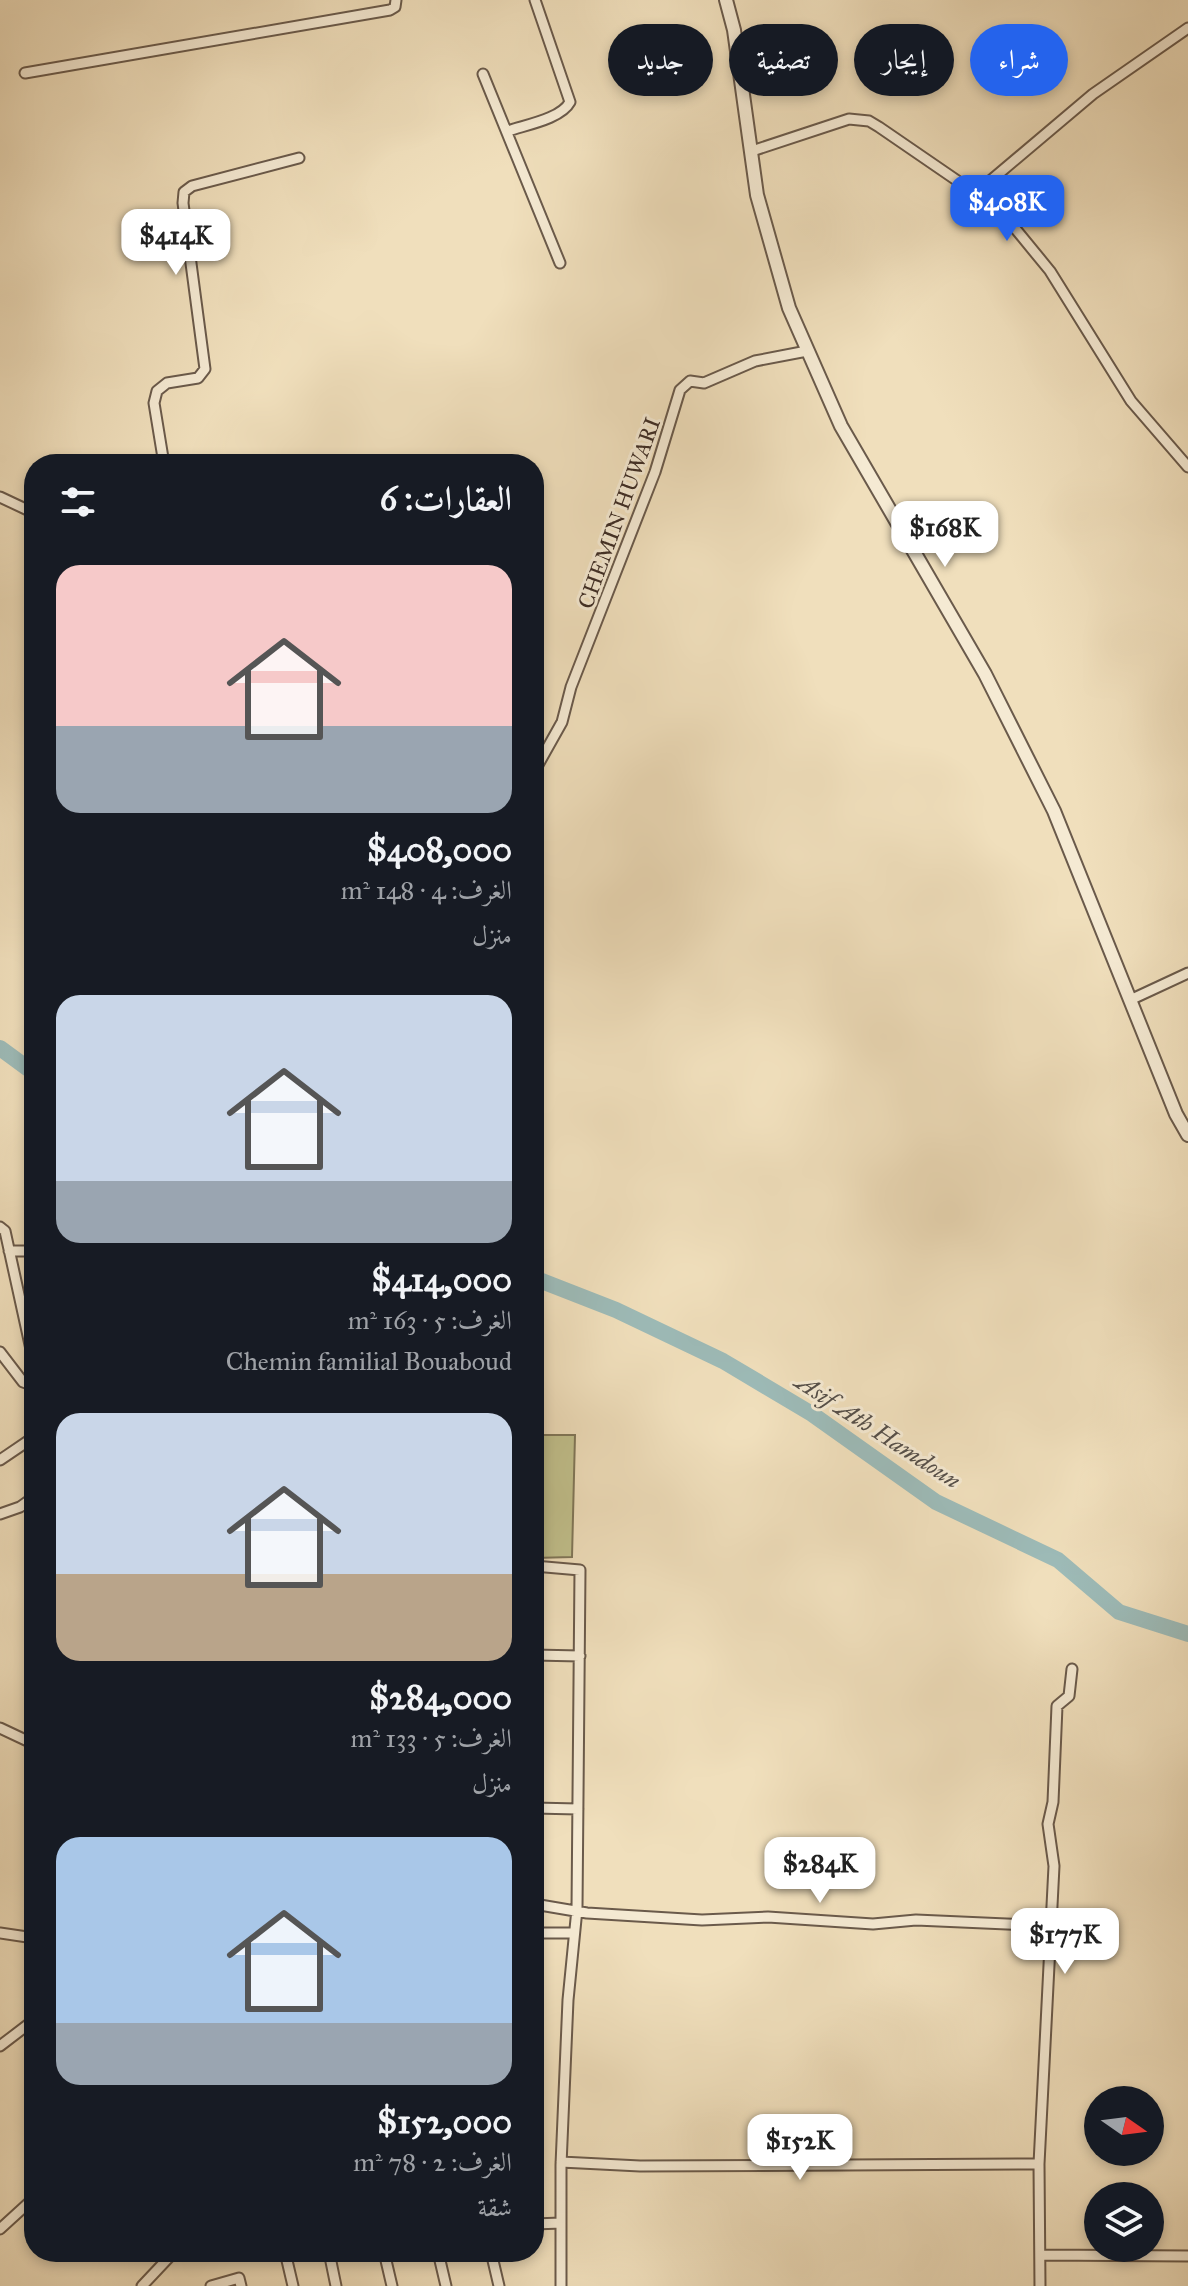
<!DOCTYPE html>
<html lang="ar">
<meta charset="utf-8">
<style>
:root{--surface:#171b24;--page:#20242c;--text:#f1f3f6;--muted:#9ea1a6;--accent:#2563eb}
body{margin:0;font-family:"IM FELL Great Primer",Amiri,serif;background:var(--page);color:var(--text);direction:rtl;height:100vh;display:flex;flex-direction:column;font-size:30px;white-space:nowrap}
*{box-sizing:border-box;margin:0}
p{font-size:26px;color:var(--muted)}
.icon{flex:none;width:44px;height:44px;fill:none;stroke:currentColor;stroke-width:2;stroke-linecap:round;stroke-linejoin:round}
.map{position:relative;flex:1;overflow:hidden;direction:ltr}
.sheet{position:absolute;left:24px;top:454px;width:520px;height:1808px;display:flex;flex-direction:column;background:var(--surface);border-radius:32px;box-shadow:0 4px 12px #0003;direction:rtl}
.sheet>*{flex:none}
.hud{position:absolute;left:568px;top:24px;width:500px;height:72px;direction:rtl;display:flex;gap:16px}
.needle{width:52px;rotate:104deg}
.buttons{position:absolute;left:1084px;top:2086px;display:grid;gap:16px}
.buttons a{display:grid;place-items:center;width:80px;height:80px;border-radius:50%;background:var(--surface);box-shadow:0 4px 12px #0003;font-size:40px}
.price{position:absolute;translate:-50% -68px;padding:0 18px;border-radius:16px;background:#fff;color:#222;font-size:26px;line-height:52px;filter:drop-shadow(0 2px 4px #0008)}
.price::after{content:'';position:absolute;left:50%;top:48px;width:24px;height:18px;margin-left:-12px;background:inherit;clip-path:polygon(0 0,100% 0,50% 100%)}
.price.current{background:var(--accent);color:#fff}
ul{padding:0;list-style:none}
li{display:grid;align-content:center;gap:16px;height:424px;padding:0 32px}
li span{display:grid;place-items:center;height:248px;border-radius:24px;color:#555}
li>.icon{margin-inline-start:auto}
span .icon{width:144px;height:144px;fill:#fffc;stroke-width:1}
li b{font-size:34px}
h2{display:flex;justify-content:space-between;align-items:center;height:96px;padding:0 32px;font-size:34px}
.pill{padding:0 28px;border-radius:36px;background:var(--surface);box-shadow:0 4px 12px #0003;font-size:28px;line-height:72px}
.pill.current{background:var(--accent);color:#fff}
.map>svg:first-child{display:block}
.green{fill:#c1c08c;stroke:#807658;stroke-width:2}
.lines{fill:none;stroke-linecap:round;stroke-linejoin:round}
.river{stroke:#9dbbb8;stroke-width:16}
.minor-casing{stroke:#6a5a4b;stroke-width:13}
.tertiary-casing{stroke:#6a5a4b;stroke-width:16}
.minor{stroke:#f5ead3;stroke-width:9}
.tertiary{stroke:#f5ead3;stroke-width:12}
.labels{text-anchor:middle;dominant-baseline:central;stroke-width:6;stroke-linejoin:round;paint-order:stroke}
.street-label{font-size:22px;fill:#3e2d25;stroke:#f5ead3}
.water-label{font-size:24px;font-style:italic;fill:#56504a;stroke:#f5ead3}
</style>
<div class="map">
<svg width="1188" height="2286" viewBox="0 0 1188 2286">
<rect width="100%" height="100%" fill="#f0dfbc"/>
<filter id="stains"><feTurbulence type="fractalNoise" baseFrequency=".0025" numOctaves="4"/><feColorMatrix values="0 0 0 0 .2 0 0 0 0 .09 0 0 0 0 .02 0 0 0 .5 -.17"/></filter>
<radialGradient id="worn" r=".72"><stop offset=".6" stop-color="#630" stop-opacity="0"/><stop offset="1" stop-color="#630" stop-opacity=".3"/></radialGradient>
<path class="green" d="M534,1435H575L572,1557L534,1558Z"/>
<g class="lines">
<path class="river" d="M0,1048L34,1073
M534,1278L616,1310L723,1361L812,1414L936,1502L1058,1560L1119,1612L1188,1634"/>
<defs>
<path id="minor" d="M25,73L390,10L395,7L396,0
M483,74L560,263
M508,131C525,125 561,119 570,102L535,0
M752,151L849,119L869,121L879,127L1000,210L1050,271L1131,401L1188,467
M977,192L1093,94L1188,28
M164,464L154,403L157,391L167,383L198,378L205,369L183,203L184,192L192,186L299,158
M0,497L34,513
M534,772L562,722L571,687L655,472L680,390L690,381L704,383L755,361L807,351
M1130,1000L1188,973
M0,1227L5,1231L34,1363
M9,1251H34
M0,1352L23,1382L34,1386
M0,1460L34,1437
M0,1514L20,1507L34,1497
M534,1566L580,1570L577,1909L568,2000L561,2165V2286
M534,1655L580,1656
M0,1728L34,1744
M534,1808L578,1809
M534,1904L587,1913L702,1920L768,1917L873,1924L916,1920L1051,1926
M0,1933L34,1938
M534,1933H573
M0,2046L34,2020
M561,2162L640,2166L1039,2164
M534,2193L537,2205L534,2222
M534,2224L561,2223
M0,2229L34,2198
M285,2252L293,2286
M329,2252L336,2286
M384,2252L392,2286
M438,2252L446,2286
M491,2252L499,2286
M1041,2255L1188,2256
M142,2286L174,2252
M211,2286L239,2278L241,2286
M1040,2286L1039,2164L1054,1866L1048,1824L1053,1802L1057,1706L1069,1696L1072,1669"/>
<path id="tertiary" d="M726,0L734,30L757,195L789,308L841,426L985,674L1054,811L1176,1114L1188,1135"/>
</defs>
<use href="#minor" class="minor-casing"/>
<use href="#tertiary" class="tertiary-casing"/>
<use href="#minor" class="minor"/>
<use href="#tertiary" class="tertiary"/>
</g>
<g class="labels">
<g class="street-label">
<text transform="translate(619 513) rotate(-70)">CHEMIN HUWARI</text>
</g>
<g class="water-label">
<text transform="translate(878 1431) rotate(33)">Asif Ath Hamdoun</text>
</g>
</g>
<rect width="100%" height="100%" filter="url(#stains)"/>
<rect width="100%" height="100%" fill="url(#worn)"/>
</svg>
<div class="buttons">
<a><svg class="needle" viewBox="-14 -14 28 28"><path d="M0-13l5 13h-10z" fill="#e53935"/><path d="M0 13l5-13h-10z" fill="#9ea1a6"/></svg></a>
<a><svg class="icon" aria-label="layers" viewBox="0 0 24 24"><path d="M12 4l9 5-9 5-9-5zM3 14l9 5 9-5"/></svg></a>
</div>
<b class="price current" style="left:1007px;top:243px">$408K</b>
<b class="price" style="left:176px;top:277px">$414K</b>
<b class="price" style="left:945px;top:569px">$168K</b>
<b class="price" style="left:820px;top:1905px">$284K</b>
<b class="price" style="left:1065px;top:1976px">$177K</b>
<b class="price" style="left:800px;top:2182px">$152K</b>
<div class="hud">
<a class="pill current">شراء</a>
<a class="pill">إيجار</a>
<a class="pill">تصفية</a>
<a class="pill">جديد</a>
</div>
<section class="sheet">
<h2>العقارات: 6<svg class="icon" aria-label="filters" viewBox="0 0 24 24"><path d="M4 7h16M4 17h16"/><circle cx="9" cy="7" r="2"/><circle cx="15" cy="17" r="2"/></svg></h2>
<ul>
<li><span style="background:linear-gradient(#f6c9c9 65%,#9aa5b1 0)"><svg class="icon" aria-label="home" viewBox="0 0 24 24"><path d="M3 11l9-7 9 7M6 9v11h12V9"/></svg></span><div><b>$408,000</b><p>الغرف: 4 · 148 m²</p><p>منزل</p></div></li>
<li><span style="background:linear-gradient(#c9d6e8 75%,#9aa5b1 0)"><svg class="icon" aria-label="home" viewBox="0 0 24 24"><path d="M3 11l9-7 9 7M6 9v11h12V9"/></svg></span><div><b>$414,000</b><p>الغرف: 5 · 163 m²</p><p>Chemin familial Bouaboud</p></div></li>
<li><span style="background:linear-gradient(#c9d6e8 65%,#b9a48a 0)"><svg class="icon" aria-label="home" viewBox="0 0 24 24"><path d="M3 11l9-7 9 7M6 9v11h12V9"/></svg></span><div><b>$284,000</b><p>الغرف: 5 · 133 m²</p><p>منزل</p></div></li>
<li><span style="background:linear-gradient(#a9c7e8 75%,#9aa5b1 0)"><svg class="icon" aria-label="home" viewBox="0 0 24 24"><path d="M3 11l9-7 9 7M6 9v11h12V9"/></svg></span><div><b>$152,000</b><p>الغرف: 2 · 78 m²</p><p>شقة</p></div></li>
</ul>
</section>
</div>
